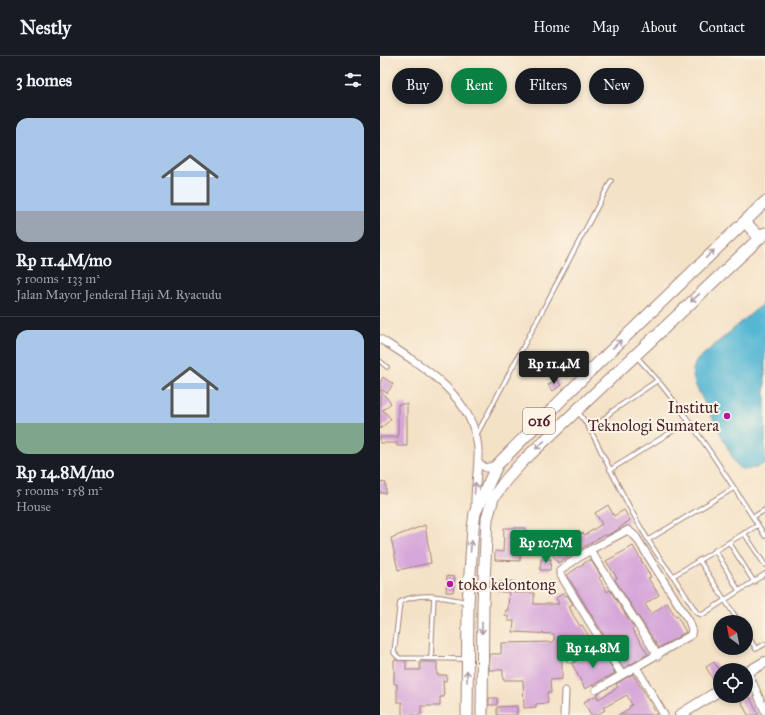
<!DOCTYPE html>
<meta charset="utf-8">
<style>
:root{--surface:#171b24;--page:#20242c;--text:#f1f3f6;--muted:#9ea1a6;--line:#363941;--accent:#0b8043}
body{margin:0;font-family:"IM FELL Great Primer",serif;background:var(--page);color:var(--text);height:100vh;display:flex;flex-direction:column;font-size:15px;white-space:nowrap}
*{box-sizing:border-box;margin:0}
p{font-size:13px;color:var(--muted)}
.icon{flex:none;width:22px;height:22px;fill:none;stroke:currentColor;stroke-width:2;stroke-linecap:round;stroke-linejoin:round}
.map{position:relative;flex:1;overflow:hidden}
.details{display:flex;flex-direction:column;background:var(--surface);width:380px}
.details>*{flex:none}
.guide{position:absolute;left:12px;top:12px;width:313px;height:36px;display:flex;gap:8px}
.needle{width:26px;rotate:328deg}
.fabs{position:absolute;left:333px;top:559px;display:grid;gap:8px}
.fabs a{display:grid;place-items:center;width:40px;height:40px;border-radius:50%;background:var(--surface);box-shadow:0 2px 6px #0003;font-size:20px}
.price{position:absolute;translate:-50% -34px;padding:0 9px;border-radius:4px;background:var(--accent);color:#fff;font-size:13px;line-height:26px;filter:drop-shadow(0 1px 2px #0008)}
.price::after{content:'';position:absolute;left:50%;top:24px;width:12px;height:9px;margin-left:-6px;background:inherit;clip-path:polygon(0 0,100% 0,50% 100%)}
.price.active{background:#222;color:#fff}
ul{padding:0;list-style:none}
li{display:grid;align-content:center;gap:8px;height:212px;padding:0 16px}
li+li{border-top:1px solid var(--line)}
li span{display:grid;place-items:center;height:124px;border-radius:12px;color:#555}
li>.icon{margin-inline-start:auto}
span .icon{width:72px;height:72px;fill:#fffc;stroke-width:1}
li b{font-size:17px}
h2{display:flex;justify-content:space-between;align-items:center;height:48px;padding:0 16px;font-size:17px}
.tag{padding:0 14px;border-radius:18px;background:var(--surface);box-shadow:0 2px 6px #0003;font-size:14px;line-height:36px}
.tag.active{background:var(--accent);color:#fff}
header{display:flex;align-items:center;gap:24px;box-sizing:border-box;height:56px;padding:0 20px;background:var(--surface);border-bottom:1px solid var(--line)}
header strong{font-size:19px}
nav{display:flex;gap:22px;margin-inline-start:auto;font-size:14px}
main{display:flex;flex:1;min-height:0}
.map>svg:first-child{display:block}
.water{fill:#55b7d4;stroke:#506b80}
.building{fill:#d5a6d9}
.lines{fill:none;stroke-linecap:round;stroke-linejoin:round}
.lane-casing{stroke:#9f8079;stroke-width:5.5}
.street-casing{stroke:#9f8079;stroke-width:9}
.secondary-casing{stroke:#9f8079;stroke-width:12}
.primary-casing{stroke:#9f8079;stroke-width:13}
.lane{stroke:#fff;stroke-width:3.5}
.street{stroke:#fff;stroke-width:7}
.secondary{stroke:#fff;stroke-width:10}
.primary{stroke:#fff;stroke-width:11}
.oneway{stroke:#ae9aa0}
.poi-dot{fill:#b5179e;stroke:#fcf5e5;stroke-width:1.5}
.labels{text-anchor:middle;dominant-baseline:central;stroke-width:4;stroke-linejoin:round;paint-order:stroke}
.shield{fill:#fcf5e5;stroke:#7f5f63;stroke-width:1}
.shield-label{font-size:15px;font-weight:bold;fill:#4a1f2b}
.poi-label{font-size:16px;fill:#4a1f2b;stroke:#fcf5e5;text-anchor:end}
</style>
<header>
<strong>Nestly</strong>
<nav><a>Home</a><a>Map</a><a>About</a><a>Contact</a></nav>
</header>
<main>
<section class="details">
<h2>3 homes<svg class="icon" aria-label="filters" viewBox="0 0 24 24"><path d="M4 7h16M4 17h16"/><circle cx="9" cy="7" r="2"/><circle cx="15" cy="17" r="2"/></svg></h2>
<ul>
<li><span style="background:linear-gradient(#a9c7e8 75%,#9aa5b1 0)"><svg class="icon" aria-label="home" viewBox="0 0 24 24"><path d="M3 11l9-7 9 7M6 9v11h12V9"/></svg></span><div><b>Rp 11.4M/mo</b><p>5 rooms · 133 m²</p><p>Jalan Mayor Jenderal Haji M. Ryacudu</p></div></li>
<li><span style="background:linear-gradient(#a9c7e8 75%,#7fa58c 0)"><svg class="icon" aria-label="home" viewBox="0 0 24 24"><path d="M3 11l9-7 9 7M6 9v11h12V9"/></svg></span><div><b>Rp 14.8M/mo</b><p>5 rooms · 158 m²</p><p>House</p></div></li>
</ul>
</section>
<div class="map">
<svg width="385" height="659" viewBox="0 0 385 659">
<rect width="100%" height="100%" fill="#fcf5e5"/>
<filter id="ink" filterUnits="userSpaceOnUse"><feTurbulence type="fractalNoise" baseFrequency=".025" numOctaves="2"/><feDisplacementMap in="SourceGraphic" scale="8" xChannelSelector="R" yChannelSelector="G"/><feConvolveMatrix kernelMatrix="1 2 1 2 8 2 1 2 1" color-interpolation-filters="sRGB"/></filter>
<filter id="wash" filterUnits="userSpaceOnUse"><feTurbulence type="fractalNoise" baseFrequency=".012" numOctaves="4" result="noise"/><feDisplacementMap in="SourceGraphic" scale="16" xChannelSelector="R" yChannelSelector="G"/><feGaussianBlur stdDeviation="0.9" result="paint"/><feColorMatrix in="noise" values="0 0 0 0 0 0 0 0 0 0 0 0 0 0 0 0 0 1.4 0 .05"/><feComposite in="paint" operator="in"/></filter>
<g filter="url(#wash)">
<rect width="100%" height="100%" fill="#f4e2c7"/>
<path class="water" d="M385,246V407L376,412L363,414L356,408L315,328C312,318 312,313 317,304Z"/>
<g id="blocks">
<path class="building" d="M3,321L13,328L7,337L0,333V326Z
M176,323L181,329L173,335L168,329Z
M0,334L11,347L3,354L11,363L0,373Z
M18,348H27V390H17V387H0V381H18Z
M0,426L6,427V437H0Z
M228,449L234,460L244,454L250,464L237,474L226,480L225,478L178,507L172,497L203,477L205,479L222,468L215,457Z
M45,469L51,507L18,514L11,482Z
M124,472H145V486H140V505L115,504V495L123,496Z
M253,490L271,521L268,522L279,539L265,548L271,558L287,547L296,561L297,560L306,576L279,592L235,524L237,522L226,505Z
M161,503H171L170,514H160Z
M210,503L221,520L219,522L227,536L230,534L254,572L252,573L268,598L244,612L187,519Z
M67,520L75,521L73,536H66Z
M130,525L135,526L134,537H154V548H179L176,542L184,537L185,540L187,539L193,548L189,550L193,559L200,570L202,569L212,585L191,597L182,580V623L170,624L171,637H167L168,647L156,648V651L144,652L143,624H123V614H109L110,598H121V587L174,586V578L133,576L134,565H128V560H125L126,554H128L129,536H118L119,526Z
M220,592L235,617L205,633L192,608Z
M14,604L26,605V614H40V606H57V619H67L66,625H63L64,641H60V650H41V659H22V646H17V628H14Z
M334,606L340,615V628L336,629L326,611Z
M253,618L277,659H238L250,652L249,650L252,649L247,639L223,652L225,654L217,659H211L204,646L217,639L218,643L229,637L238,631L236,628Z
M369,639L375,652L379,659H368L360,643Z
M109,642H117V649H109Z
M137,650V659H117V651Z"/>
</g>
</g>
<g filter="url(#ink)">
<use href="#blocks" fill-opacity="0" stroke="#9f8079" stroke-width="1"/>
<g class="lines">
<defs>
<path id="lane" d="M256,300C294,340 324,386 354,432L268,484
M0,305L7,311
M198,356C213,374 220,395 231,415C249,451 268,488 293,520L378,469
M212,375L231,356L278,324
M97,378L231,125
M230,414L309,365
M354,432L385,480
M373,461L385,454
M364,477L385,509
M349,486L374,526
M335,494L359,535
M319,504L359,566
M293,520L317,557L322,559L385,518
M366,577L376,593L385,588
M51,602L54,540
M85,603L19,602L14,597L20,546C42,535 64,542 87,546"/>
<path id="street" d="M0,283C41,309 93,339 98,392C99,413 94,433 95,453
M98,407L106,412L117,409
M210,494L278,600
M190,603L221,586
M256,611L284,659
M368,616L385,655
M216,634L311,579L312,573L309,565L256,481L248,474L210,494L180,514V518L242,619
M184,659L185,635"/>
<path id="secondary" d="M366,617L385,606
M300,659L340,634"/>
<path id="primary" d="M365,166L380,182
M87,659L88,547L93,472L95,457L117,409L212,313L385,146
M102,659L103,547L107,463L113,442L125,425L142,406L385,177"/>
</defs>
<use href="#lane" class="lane-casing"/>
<use href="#street" class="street-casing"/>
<use href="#secondary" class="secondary-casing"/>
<use href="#primary" class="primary-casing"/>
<use href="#lane" class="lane"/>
<use href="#street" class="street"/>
<use href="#secondary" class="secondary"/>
<use href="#primary" class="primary"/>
</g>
<defs><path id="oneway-shaft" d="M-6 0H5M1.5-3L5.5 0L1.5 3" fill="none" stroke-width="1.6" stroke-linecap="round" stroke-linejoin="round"/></defs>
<g class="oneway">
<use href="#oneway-shaft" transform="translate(330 198) rotate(-44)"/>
<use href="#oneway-shaft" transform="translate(315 242) rotate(137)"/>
<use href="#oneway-shaft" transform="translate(237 288) rotate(-44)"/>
<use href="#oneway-shaft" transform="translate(160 389) rotate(137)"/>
<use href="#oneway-shaft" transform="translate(95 432) rotate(-85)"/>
<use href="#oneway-shaft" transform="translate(91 490) rotate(-85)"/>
<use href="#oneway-shaft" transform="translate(102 572) rotate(91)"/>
<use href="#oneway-shaft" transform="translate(87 620) rotate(-90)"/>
</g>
</g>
<g class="poi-dot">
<circle cx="347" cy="360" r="4"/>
<circle cx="70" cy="528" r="4"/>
</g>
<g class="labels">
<rect class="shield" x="143" y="352" width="32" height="26" rx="3"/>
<g class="shield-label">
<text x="159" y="365">016</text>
</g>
<g class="poi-label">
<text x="339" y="351">Institut<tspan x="339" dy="18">Teknologi Sumatera</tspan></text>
<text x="78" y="528" text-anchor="start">toko kelontong</text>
</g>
</g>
</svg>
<div class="fabs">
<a><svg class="needle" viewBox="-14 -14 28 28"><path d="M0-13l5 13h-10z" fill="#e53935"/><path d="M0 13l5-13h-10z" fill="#9ea1a6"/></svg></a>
<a><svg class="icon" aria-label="locate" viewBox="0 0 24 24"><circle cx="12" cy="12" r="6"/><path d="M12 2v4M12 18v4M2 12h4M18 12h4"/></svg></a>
</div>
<b class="price active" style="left:174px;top:329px">Rp 11.4M</b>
<b class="price" style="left:166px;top:508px">Rp 10.7M</b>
<b class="price" style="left:213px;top:613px">Rp 14.8M</b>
<div class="guide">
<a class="tag">Buy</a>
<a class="tag active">Rent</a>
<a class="tag">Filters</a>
<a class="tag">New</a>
</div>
</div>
</main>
